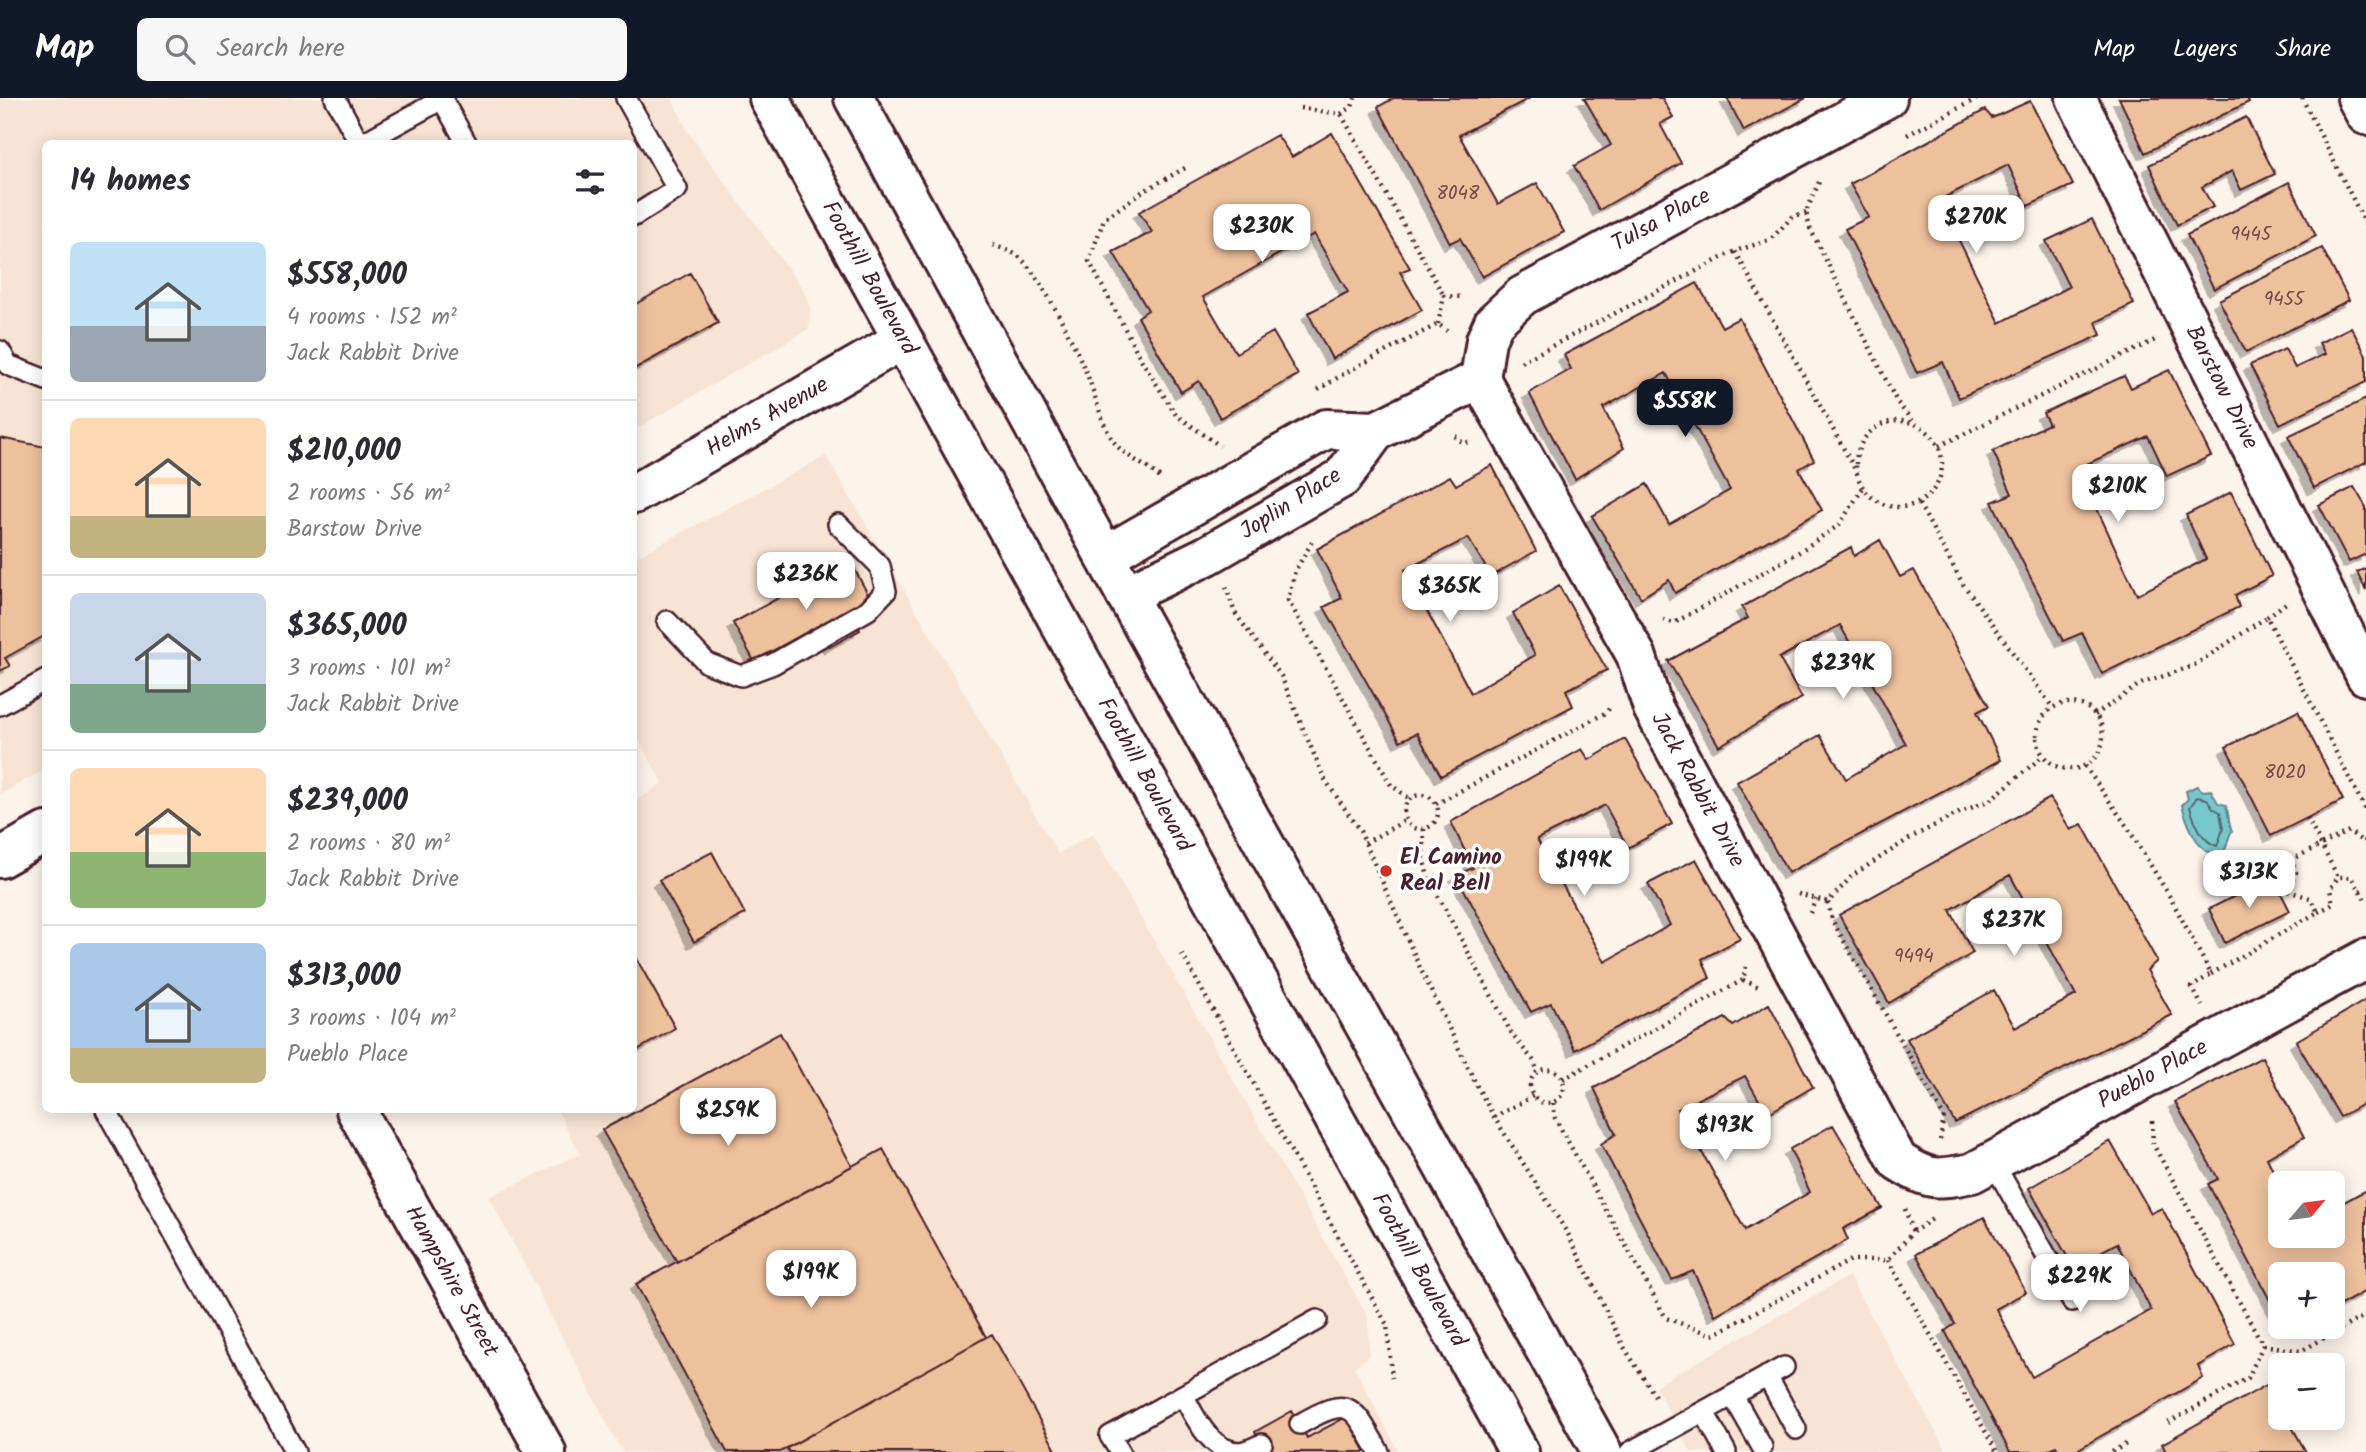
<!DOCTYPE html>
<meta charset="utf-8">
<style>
:root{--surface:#fff;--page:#f7f7f7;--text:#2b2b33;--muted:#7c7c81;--line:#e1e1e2;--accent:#111827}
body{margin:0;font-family:Kalam,sans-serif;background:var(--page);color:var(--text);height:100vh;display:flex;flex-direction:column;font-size:26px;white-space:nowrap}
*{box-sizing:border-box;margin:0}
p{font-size:23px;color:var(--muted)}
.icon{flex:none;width:38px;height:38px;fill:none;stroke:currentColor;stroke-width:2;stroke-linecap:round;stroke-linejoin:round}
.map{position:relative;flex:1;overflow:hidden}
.drawer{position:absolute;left:42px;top:42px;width:595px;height:973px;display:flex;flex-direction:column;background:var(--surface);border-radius:10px;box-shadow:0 4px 18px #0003}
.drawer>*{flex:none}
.needle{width:46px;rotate:61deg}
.tools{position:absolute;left:2268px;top:1073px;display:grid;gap:14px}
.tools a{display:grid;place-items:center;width:77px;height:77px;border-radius:10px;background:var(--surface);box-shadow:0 4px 18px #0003;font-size:35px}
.price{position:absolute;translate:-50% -60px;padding:0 16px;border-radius:14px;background:#fff;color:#222;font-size:23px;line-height:46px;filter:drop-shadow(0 2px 4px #0008)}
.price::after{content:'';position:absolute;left:50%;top:42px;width:21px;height:16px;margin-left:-10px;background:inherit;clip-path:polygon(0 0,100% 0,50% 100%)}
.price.current{background:var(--accent);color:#fff}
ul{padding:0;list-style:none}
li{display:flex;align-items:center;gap:21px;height:175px;padding:0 28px}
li+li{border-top:2px solid var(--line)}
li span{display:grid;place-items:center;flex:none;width:196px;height:140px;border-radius:10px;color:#555}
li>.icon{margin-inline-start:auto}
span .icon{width:84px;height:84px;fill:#fffc;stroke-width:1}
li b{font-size:30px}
h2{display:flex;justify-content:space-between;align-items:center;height:84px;padding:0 28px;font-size:30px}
header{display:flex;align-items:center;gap:42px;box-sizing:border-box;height:98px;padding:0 35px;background:var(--accent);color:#fff}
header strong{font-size:33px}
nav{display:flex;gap:38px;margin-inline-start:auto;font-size:24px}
.search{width:490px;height:63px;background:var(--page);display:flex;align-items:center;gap:18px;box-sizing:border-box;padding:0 24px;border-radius:10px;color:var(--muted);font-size:26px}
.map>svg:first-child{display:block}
.built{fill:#f8e4d4}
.water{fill:#77c8cd;stroke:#65848c;stroke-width:2}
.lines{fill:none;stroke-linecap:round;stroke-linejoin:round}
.shore{stroke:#5c636c;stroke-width:2}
.building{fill:#eec19d;stroke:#4a1f2b;stroke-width:2;filter:url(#shadow)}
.lane-casing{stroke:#4a1f2b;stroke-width:24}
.street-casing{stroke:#4a1f2b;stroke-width:44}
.secondary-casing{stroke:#4a1f2b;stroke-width:44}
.primary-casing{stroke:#4a1f2b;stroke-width:44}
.path{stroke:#4a1f2b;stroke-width:4.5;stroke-dasharray:2 5;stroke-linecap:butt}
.lane{stroke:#fff;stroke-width:19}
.street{stroke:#fff;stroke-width:38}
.secondary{stroke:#fff;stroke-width:38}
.primary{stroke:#fff;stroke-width:38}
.poi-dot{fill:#c8321e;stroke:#fff;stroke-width:2.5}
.labels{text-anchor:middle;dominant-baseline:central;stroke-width:7;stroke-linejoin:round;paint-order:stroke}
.number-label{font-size:19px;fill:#734848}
.street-label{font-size:23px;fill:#4a1f2b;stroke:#fff}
.poi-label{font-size:23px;font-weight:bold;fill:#4a1f2b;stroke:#fff;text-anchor:start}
</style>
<header>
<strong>Map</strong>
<div class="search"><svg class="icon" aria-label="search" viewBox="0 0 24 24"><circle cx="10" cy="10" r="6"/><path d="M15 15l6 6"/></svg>Search here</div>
<nav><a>Map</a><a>Layers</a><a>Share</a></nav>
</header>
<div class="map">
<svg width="2366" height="1354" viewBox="0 0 2366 1354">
<defs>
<filter id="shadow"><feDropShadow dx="-6" dy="6" stdDeviation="0" flood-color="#0004"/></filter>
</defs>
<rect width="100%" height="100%" fill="#fcf3eb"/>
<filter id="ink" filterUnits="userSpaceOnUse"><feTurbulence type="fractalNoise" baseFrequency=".0143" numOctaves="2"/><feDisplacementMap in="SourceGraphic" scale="14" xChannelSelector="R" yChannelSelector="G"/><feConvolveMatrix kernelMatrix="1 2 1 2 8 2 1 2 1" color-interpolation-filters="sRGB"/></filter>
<g filter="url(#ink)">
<path class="built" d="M0,0H672L688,34L803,191L810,210L809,231L634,332V46H46L45,671L0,697Z
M826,358L1058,756L1093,736L1368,1219L1369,1258L1354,1269L1399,1354H622L489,1099L580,1056L557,1012H634V704L663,685L634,633V460Z
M1849,1178L1947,1354H1691L1655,1288Z"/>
<path class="water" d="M2197,688L2203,693L2211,692L2218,705L2226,707C2229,716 2228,723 2232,733C2227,740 2228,749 2223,755C2221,755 2212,755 2211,755C2195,749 2186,721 2182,707L2188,701L2186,693Z"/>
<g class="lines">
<path class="shore" d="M2197,699L2207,701L2213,710L2220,714L2223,731L2217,748C2203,745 2194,723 2190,709Z"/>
</g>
<path class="building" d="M1394,0H1530L1459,37L1498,106L1537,85L1564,134L1482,179L1460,140L1450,145L1378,9Z
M1584,0H1662L1673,19L1660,26L1681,65L1599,112L1574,68L1611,47Z
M1727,0H1806L1744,33Z
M2119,0H2247L2249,4L2145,55Z
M2030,3L2073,87L2028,108L2008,67L1939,102L2000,225L2069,189L2046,143L2092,121L2134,206L2096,224L2101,237L1959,300L1943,264L1917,275L1845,131L1869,119L1850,86L1985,12L1992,20Z
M2246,19L2275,76L2241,92L2232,73L2202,89L2213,109L2177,127L2149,67Z
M1332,35L1410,170L1400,174L1422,212L1332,261L1308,215L1348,194L1314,136L1203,199L1236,255L1273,234L1298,277L1220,320L1199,283L1181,294L1138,219L1148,212L1113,154L1152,134L1139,114L1277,37L1292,59Z
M2289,84L2316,138L2214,191L2187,137Z
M2322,150L2349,202L2246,254L2219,202Z
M690,175L718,225L634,271V207Z
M1697,185L1722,229L1739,220L1814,362L1799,371L1822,412L1675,495L1669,482L1641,500L1592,418L1647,386L1669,426L1730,392L1666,275L1603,310L1624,350L1575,381L1529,295L1571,271L1564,257Z
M2351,229L2366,257V284L2280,326L2250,267L2285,251L2295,270L2325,256L2319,245Z
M2169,272L2211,358L2167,378L2148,338L2078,370L2137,497L2206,461L2186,417L2231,394L2272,478L2235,497L2239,509L2102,576L2082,535L2063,543L1992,404L2012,396L1993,353L2049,326L2043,315L2124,278L2131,290Z
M2366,301V364L2314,390L2288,338Z
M0,340L46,349V537L5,560L10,568L0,573Z
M1492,367L1536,453L1491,478L1468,440L1405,472L1471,595L1535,557L1513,515L1559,488L1607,572L1566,592L1573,608L1441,678L1417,635L1400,643L1324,509L1342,500L1317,451L1450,378L1456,387Z
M2354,389L2366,409V456L2349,464L2319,407Z
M1880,442L1900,479L1914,472L1989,608L1977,614L2001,662L1788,775L1737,684L1820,637L1846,681L1906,646L1840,527L1779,560L1802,600L1719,648L1668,563L1748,520L1742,509L1851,449L1854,458Z
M849,461L870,500L849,512L860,532L830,549L818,528L754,563L733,525Z
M2366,470V492L2357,474Z
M2298,613L2343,702L2271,738L2226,649Z
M1625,641L1672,726L1628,750L1605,707L1537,741L1605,864L1670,827L1648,786L1696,761L1740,841L1702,861L1710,880L1575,952L1551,905L1531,914L1456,777L1473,770L1451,724L1582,651L1589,662Z
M2050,700L2071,732L2082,726L2157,863L2147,872L2172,917L1955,1025L1907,941L1994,892L2015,930L2076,897L2010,777L1950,812L1973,855L1889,905L1839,817Z
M712,754L745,816L694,844L659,782Z
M2273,779L2290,813L2225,845L2209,811Z
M634,856L675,930L634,954Z
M2366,902V1004L2340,1019L2296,943Z
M1769,906L1813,989L1767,1016L1745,978L1678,1011L1745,1132L1810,1094L1790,1051L1833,1027L1882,1110L1843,1131L1848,1142L1715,1217L1693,1173L1672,1182L1601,1046L1616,1036L1594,990L1725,920L1733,928Z
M780,935L852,1068L677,1164L602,1032Z
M2262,959L2304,1039L2267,1060L2280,1087V1138H2333V1110L2366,1092V1193L2335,1210L2333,1205V1176H2280V1221L2208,1086L2218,1081L2175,1004Z
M2110,1043L2151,1115L2162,1110L2235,1246L2198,1268L2203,1280L2073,1354H2059L2056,1348L2044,1354H2010L1945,1233L1955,1226L1916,1156L1984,1119L2026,1194L1996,1211L2032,1279L2151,1212L2117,1145L2073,1169L2029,1090Z
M883,1051L986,1239L780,1354H727L636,1186Z
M992,1236L1057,1354H789L787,1350Z
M2268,1286L2280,1308V1320H2287L2306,1354H2166L2162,1346Z
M1292,1313L1307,1340L1346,1319L1366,1354H1266L1255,1334Z"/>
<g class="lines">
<defs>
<path id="lane" d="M335,0L360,46
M626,0L677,91L634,118
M442,1L467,46
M361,46L444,0
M0,253L8,267L46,282
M667,523L707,565L741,578L773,566L868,512L886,493L880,468L838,426
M0,607L46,582
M106,1012L295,1354
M1993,1064L2072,1203
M1767,1278L1796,1331
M1183,1297C1195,1319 1210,1354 1240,1354C1248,1353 1255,1349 1262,1346
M1733,1298L1762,1349
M1704,1314L1726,1354
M1300,1326C1350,1297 1352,1306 1379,1354
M1120,1354L1110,1338L1317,1222
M1630,1354L1784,1269"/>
<g id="street">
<path id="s1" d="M2076,0L2366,578"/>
<path id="s2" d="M1480,281L1636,557L1653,610L1898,1063C1930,1083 1936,1082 1972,1075L2366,861"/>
<path id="s3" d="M1480,281L1486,242L1494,224L1522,198L1887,0"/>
<path id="s4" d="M634,396L902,242"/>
<path d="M1105,458L1326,331L1376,333"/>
<path d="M1126,497L1208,457L1342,380L1376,333L1480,281"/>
<path d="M0,760L46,734"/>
<path id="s5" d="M356,1012L546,1354"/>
</g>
<path id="secondary" d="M2357,0L2366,17"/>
<g id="primary">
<path id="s6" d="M769,0L1519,1354"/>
<path d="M854,0L1126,497L1602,1354"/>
</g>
</defs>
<use href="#lane" class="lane-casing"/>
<use href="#street" class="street-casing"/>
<use href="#secondary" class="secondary-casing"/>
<use href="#primary" class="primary-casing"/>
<path class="path" d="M2302,0L2366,127
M1300,10L1341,16L1444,198
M1341,16L1352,9L1355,0
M1907,37L1978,0
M1185,70L1142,94L1104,121L1089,163L1142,263L1176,317L1220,348
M1819,84L1806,114L1810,130L1897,304L1915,326
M1806,114L1792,119L1770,142L1735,153L1857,375
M993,147C1001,150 1011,153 1018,158C1041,176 1079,255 1090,284C1097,303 1102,327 1114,344C1126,360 1146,366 1160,380
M1438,226L1444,198L1463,199
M1521,264L1735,153
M1318,292L1345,275L1438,226L1447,233
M1856 366a43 43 0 1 1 86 0a43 43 0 1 1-86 0Z
M1455,338L1463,345L1471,344
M1939,348L2155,242
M1919,406L1963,486L2053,610
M1312,444L1295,473L1288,502L1391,687L1410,701
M1226,489L1235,515L1281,578L1324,680L1360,733L1421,872L1477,988L1494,1019L1568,1136L1624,1249L1655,1298
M2267,519L2286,505
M1663,522L1674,525L1799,454L1839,427L1863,390
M2037 638a33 33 0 1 1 66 0a33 33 0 1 1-66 0Z
M2095,617L2140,586L2193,568L2267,519L2366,713
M2085,668L2128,730L2170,799L2211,876L2192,889L2202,908
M1404 714a17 17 0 1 1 34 0a17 17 0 1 1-34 0Z
M1436,706L1607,614L1611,607
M2307,720L2338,779
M1424,731L1423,759L1428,779L1513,938L1533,962L1538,973
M1365,745L1406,722
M2360,793L2366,804
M1798,796L1828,804
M2318,814L2333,806L2330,791L2338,779H2352L2360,793L2366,790
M1810,815L1816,801
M1182,856L1387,1227L1392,1280
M2211,876L2318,814L2310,800L2288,793L2296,774L2291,762L2349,733L2363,744L2366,742
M1743,882L1759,889
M1530 988a17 17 0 1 1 34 0a17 17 0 1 1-34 0Z
M1563,981L1743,882L1747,864
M1553,1005L1555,1020L1666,1220L1713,1237L1851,1162H1888L1913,1134L1934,1120
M1494,1019L1533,998
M2152,1023L2153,1046L2263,1247L2248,1280L2168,1325
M1940,1042L1944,1019L1832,822L1828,804L1853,777L1912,739L1961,714L1990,702L2043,658
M1905,1111L1913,1134
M1888,1162L1997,1354
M2263,1247L2301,1253L2366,1217
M2112,1354L2126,1346"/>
<use href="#lane" class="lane"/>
<use href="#street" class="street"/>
<use href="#secondary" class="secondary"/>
<use href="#primary" class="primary"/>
</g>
</g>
<circle class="poi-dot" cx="1386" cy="773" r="7"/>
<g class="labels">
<g class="number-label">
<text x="1458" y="96">8048</text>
<text x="2251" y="137">9445</text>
<text x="2284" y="202">9455</text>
<text x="2285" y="675">8020</text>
<text x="1914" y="859">9494</text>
</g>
<g class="street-label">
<text stroke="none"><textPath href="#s3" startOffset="256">Tulsa Place</textPath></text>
<text stroke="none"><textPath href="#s6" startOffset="206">Foothill Boulevard</textPath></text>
<text stroke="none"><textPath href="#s1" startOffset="324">Barstow Drive</textPath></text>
<text stroke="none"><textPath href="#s4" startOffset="154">Helms Avenue</textPath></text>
<text transform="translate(1291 406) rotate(-32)">Joplin Place</text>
<text stroke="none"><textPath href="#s6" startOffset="774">Foothill Boulevard</textPath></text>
<text stroke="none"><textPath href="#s2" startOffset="466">Jack Rabbit Drive</textPath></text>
<text stroke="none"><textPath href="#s2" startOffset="1172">Pueblo Place</textPath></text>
<text stroke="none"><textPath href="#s6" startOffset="1340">Foothill Boulevard</textPath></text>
<text stroke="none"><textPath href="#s5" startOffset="196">Hampshire Street</textPath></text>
</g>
<g class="poi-label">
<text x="1400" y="760">El Camino<tspan x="1400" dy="26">Real Bell</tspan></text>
</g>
</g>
</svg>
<div class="tools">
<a><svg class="needle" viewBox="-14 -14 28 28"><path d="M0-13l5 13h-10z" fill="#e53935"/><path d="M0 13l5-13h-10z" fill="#7c7c81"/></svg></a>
<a>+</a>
<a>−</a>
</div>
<b class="price" style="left:1976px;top:157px">$270K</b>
<b class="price" style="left:1262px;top:166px">$230K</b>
<b class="price current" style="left:1685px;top:341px">$558K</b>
<b class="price" style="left:2118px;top:426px">$210K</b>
<b class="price" style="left:806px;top:514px">$236K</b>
<b class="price" style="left:1450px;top:526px">$365K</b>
<b class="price" style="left:1843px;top:603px">$239K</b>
<b class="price" style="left:1584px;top:800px">$199K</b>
<b class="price" style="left:2249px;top:812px">$313K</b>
<b class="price" style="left:2014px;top:860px">$237K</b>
<b class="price" style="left:728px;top:1050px">$259K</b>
<b class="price" style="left:1725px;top:1065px">$193K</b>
<b class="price" style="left:811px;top:1212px">$199K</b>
<b class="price" style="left:2080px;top:1216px">$229K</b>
<section class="drawer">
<h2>14 homes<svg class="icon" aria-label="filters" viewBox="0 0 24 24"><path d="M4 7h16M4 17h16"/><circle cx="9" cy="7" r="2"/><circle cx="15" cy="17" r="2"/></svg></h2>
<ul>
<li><span style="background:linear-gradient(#bfe0f5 60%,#9aa5b1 0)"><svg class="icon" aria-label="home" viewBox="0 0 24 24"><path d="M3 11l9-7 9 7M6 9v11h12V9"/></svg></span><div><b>$558,000</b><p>4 rooms · 152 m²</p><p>Jack Rabbit Drive</p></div></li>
<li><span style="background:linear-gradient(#ffd9b3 70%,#c2b280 0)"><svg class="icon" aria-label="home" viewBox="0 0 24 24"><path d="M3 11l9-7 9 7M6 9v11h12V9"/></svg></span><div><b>$210,000</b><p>2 rooms · 56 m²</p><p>Barstow Drive</p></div></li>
<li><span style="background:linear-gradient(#c9d6e8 65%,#7fa58c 0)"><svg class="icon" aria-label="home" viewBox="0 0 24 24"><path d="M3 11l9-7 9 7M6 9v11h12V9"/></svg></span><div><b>$365,000</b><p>3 rooms · 101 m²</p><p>Jack Rabbit Drive</p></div></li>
<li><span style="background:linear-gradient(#ffd9b3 60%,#8fb573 0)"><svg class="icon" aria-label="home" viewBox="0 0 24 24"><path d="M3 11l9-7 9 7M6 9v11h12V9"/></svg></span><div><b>$239,000</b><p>2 rooms · 80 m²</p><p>Jack Rabbit Drive</p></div></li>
<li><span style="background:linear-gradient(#a9c7e8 75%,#c2b280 0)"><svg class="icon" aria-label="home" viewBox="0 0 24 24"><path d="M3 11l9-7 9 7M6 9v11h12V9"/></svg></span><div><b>$313,000</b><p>3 rooms · 104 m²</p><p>Pueblo Place</p></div></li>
</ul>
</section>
</div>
